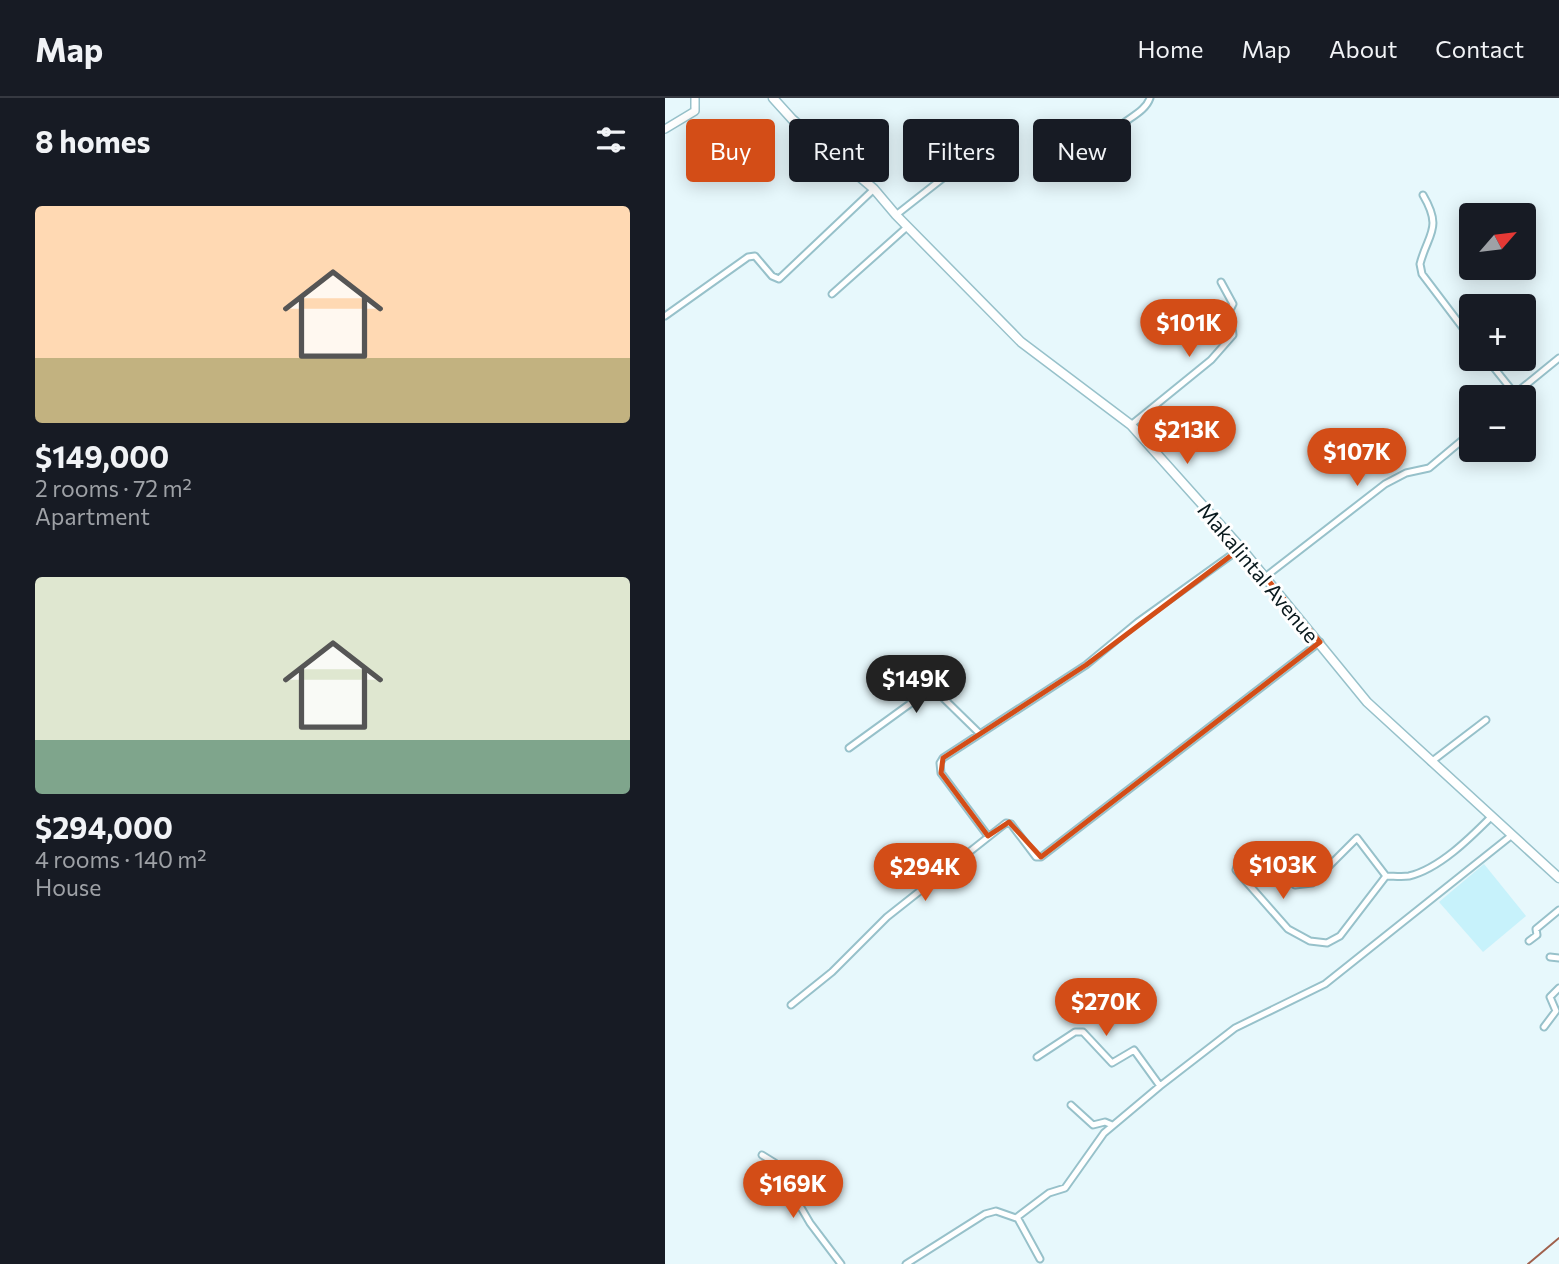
<!DOCTYPE html>
<meta charset="utf-8">
<style>
:root{--surface:#171b24;--page:#242831;--text:#f1f3f6;--muted:#9ea1a6;--line:#363941;--accent:#d34d17}
body{margin:0;font-family:Commissioner,sans-serif;background:var(--page);color:var(--text);height:100vh;display:flex;flex-direction:column;font-size:26px;white-space:nowrap}
*{box-sizing:border-box;margin:0}
p{font-size:23px;color:var(--muted)}
.icon{flex:none;width:38px;height:38px;fill:none;stroke:currentColor;stroke-width:2;stroke-linecap:round;stroke-linejoin:round}
.map{position:relative;flex:1;overflow:hidden}
.sheet{display:flex;flex-direction:column;background:var(--surface);width:665px}
.sheet>*{flex:none}
.guide{position:absolute;left:21px;top:21px;width:665px;height:63px;display:flex;gap:14px}
.needle{width:46px;rotate:62deg}
.fabs{position:absolute;left:794px;top:105px;display:grid;gap:14px}
.fabs a{display:grid;place-items:center;width:77px;height:77px;border-radius:7px;background:var(--surface);box-shadow:0 4px 18px #0003;font-size:35px}
.price{position:absolute;translate:-50% -60px;padding:0 16px;border-radius:24px;background:var(--accent);color:#fff;font-size:23px;line-height:46px;filter:drop-shadow(0 2px 4px #0008)}
.price::after{content:'';position:absolute;left:50%;top:42px;width:21px;height:16px;margin-left:-10px;background:inherit;clip-path:polygon(0 0,100% 0,50% 100%)}
.price.on{background:#222;color:#fff}
ul{padding:0;list-style:none}
li{display:grid;align-content:center;gap:14px;height:371px;padding:0 35px}
li span{display:grid;place-items:center;height:217px;border-radius:7px;color:#555}
li>.icon{margin-inline-start:auto}
span .icon{width:126px;height:126px;fill:#fffc;stroke-width:1}
li b{font-size:30px}
h2{display:flex;justify-content:space-between;align-items:center;height:84px;padding:0 35px;font-size:30px}
.chip{padding:0 24px;border-radius:7px;background:var(--surface);box-shadow:0 4px 18px #0003;font-size:24px;line-height:63px}
.chip.on{background:var(--accent);color:#fff}
header{display:flex;align-items:center;gap:42px;box-sizing:border-box;height:98px;padding:0 35px;background:var(--surface);border-bottom:2px solid var(--line)}
header strong{font-size:33px}
nav{display:flex;gap:38px;margin-inline-start:auto;font-size:24px}
main{display:flex;flex:1;min-height:0}
.map>svg:first-child{display:block}
.built{fill:#c7f2fb}
.lines{fill:none;stroke-linecap:round;stroke-linejoin:round}
.stream{stroke:#a0614d;stroke-width:2}
.minor-casing{stroke:#97c1ca;stroke-width:9}
.tertiary-casing{stroke:#97c1ca;stroke-width:10}
.secondary-casing{stroke:#97c1ca;stroke-width:11}
.minor{stroke:#fff;stroke-width:5}
.tertiary{stroke:#fff;stroke-width:7}
.secondary{stroke:#fff;stroke-width:8}
.marked{fill:none;stroke:#d34d17;stroke-width:5;stroke-linejoin:round}
.labels{text-anchor:middle;dominant-baseline:central;stroke-width:6;stroke-linejoin:round;paint-order:stroke}
.street-label{font-size:21px;fill:#09191d;stroke:#fff}
</style>
<header>
<strong>Map</strong>
<nav><a>Home</a><a>Map</a><a>About</a><a>Contact</a></nav>
</header>
<main>
<section class="sheet">
<h2>8 homes<svg class="icon" aria-label="filters" viewBox="0 0 24 24"><path d="M4 7h16M4 17h16"/><circle cx="9" cy="7" r="2"/><circle cx="15" cy="17" r="2"/></svg></h2>
<ul>
<li><span style="background:linear-gradient(#ffd9b3 70%,#c2b280 0)"><svg class="icon" aria-label="home" viewBox="0 0 24 24"><path d="M3 11l9-7 9 7M6 9v11h12V9"/></svg></span><div><b>$149,000</b><p>2 rooms · 72 m²</p><p>Apartment</p></div></li>
<li><span style="background:linear-gradient(#dfe7d0 75%,#7fa58c 0)"><svg class="icon" aria-label="home" viewBox="0 0 24 24"><path d="M3 11l9-7 9 7M6 9v11h12V9"/></svg></span><div><b>$294,000</b><p>4 rooms · 140 m²</p><p>House</p></div></li>
</ul>
</section>
<div class="map">
<svg width="894" height="1166" viewBox="0 0 894 1166">
<rect width="100%" height="100%" fill="#e7f8fc"/>
<path class="built" d="M819,766L861,818L818,854L774,804Z"/>
<g class="lines">
<path class="stream" d="M863,1166L894,1140"/>
<defs>
<path id="minor" d="M443,43C451,23 479,18 485,0
M758,97C778,131 763,135 755,166L757,176L807,242
M231,117L301,62
M167,196L242,129
M0,218L83,159L90,158L107,178L114,181L209,91
M822,261L850,296
M846,299L894,260
M466,327L546,262L568,237L565,212L568,206L556,184
M600,479L720,386L741,375L764,370L807,334
M184,650L264,592L269,591L314,635
M766,664L821,622
M323,738L276,675L275,665L278,660L421,567L473,524L576,450
M721,778L692,740L647,785L630,787L607,750L576,755L571,772L623,831L645,843L662,845L675,838L721,778C728,778 737,779 744,778C774,771 805,740 826,719
M864,843L872,837L871,831L894,812
M885,859L894,860
M126,907L167,874L222,819L341,725L346,726L371,759H376L655,544
M879,929L891,913L885,899L894,890
M372,959L410,934H418L447,965L469,952L495,988
M406,1007L428,1027L440,1024L447,1027
M97,1057L110,1065L145,1125L176,1166
M352,1119L375,1161
M241,1166L320,1116L331,1113L351,1120L384,1095L400,1090L439,1035L495,988L570,930L660,886L847,737"/>
<path id="tertiary" d="M0,31L30,13V0"/>
<path id="secondary" d="M108,0L127,21L209,91L231,117L356,244L466,327L576,450L702,604L894,780"/>
</defs>
<use href="#minor" class="minor-casing"/>
<use href="#tertiary" class="tertiary-casing"/>
<use href="#secondary" class="secondary-casing"/>
<use href="#minor" class="minor"/>
<use href="#tertiary" class="tertiary"/>
<use href="#secondary" class="secondary"/>
</g>
<path class="marked" d="M576,450L655,544L376,759L344,724L323,738L276,675L278,660L421,567Z"/>
<g class="labels">
<g class="street-label">
<text transform="translate(594 474) rotate(50)">Makalintal Avenue</text>
</g>
</g>
</svg>
<div class="fabs">
<a><svg class="needle" viewBox="-14 -14 28 28"><path d="M0-13l5 13h-10z" fill="#e53935"/><path d="M0 13l5-13h-10z" fill="#9ea1a6"/></svg></a>
<a>+</a>
<a>−</a>
</div>
<b class="price" style="left:524px;top:261px">$101K</b>
<b class="price" style="left:522px;top:368px">$213K</b>
<b class="price" style="left:692px;top:390px">$107K</b>
<b class="price on" style="left:251px;top:617px">$149K</b>
<b class="price" style="left:618px;top:803px">$103K</b>
<b class="price" style="left:260px;top:805px">$294K</b>
<b class="price" style="left:441px;top:940px">$270K</b>
<b class="price" style="left:128px;top:1122px">$169K</b>
<div class="guide">
<a class="chip on">Buy</a>
<a class="chip">Rent</a>
<a class="chip">Filters</a>
<a class="chip">New</a>
</div>
</div>
</main>
